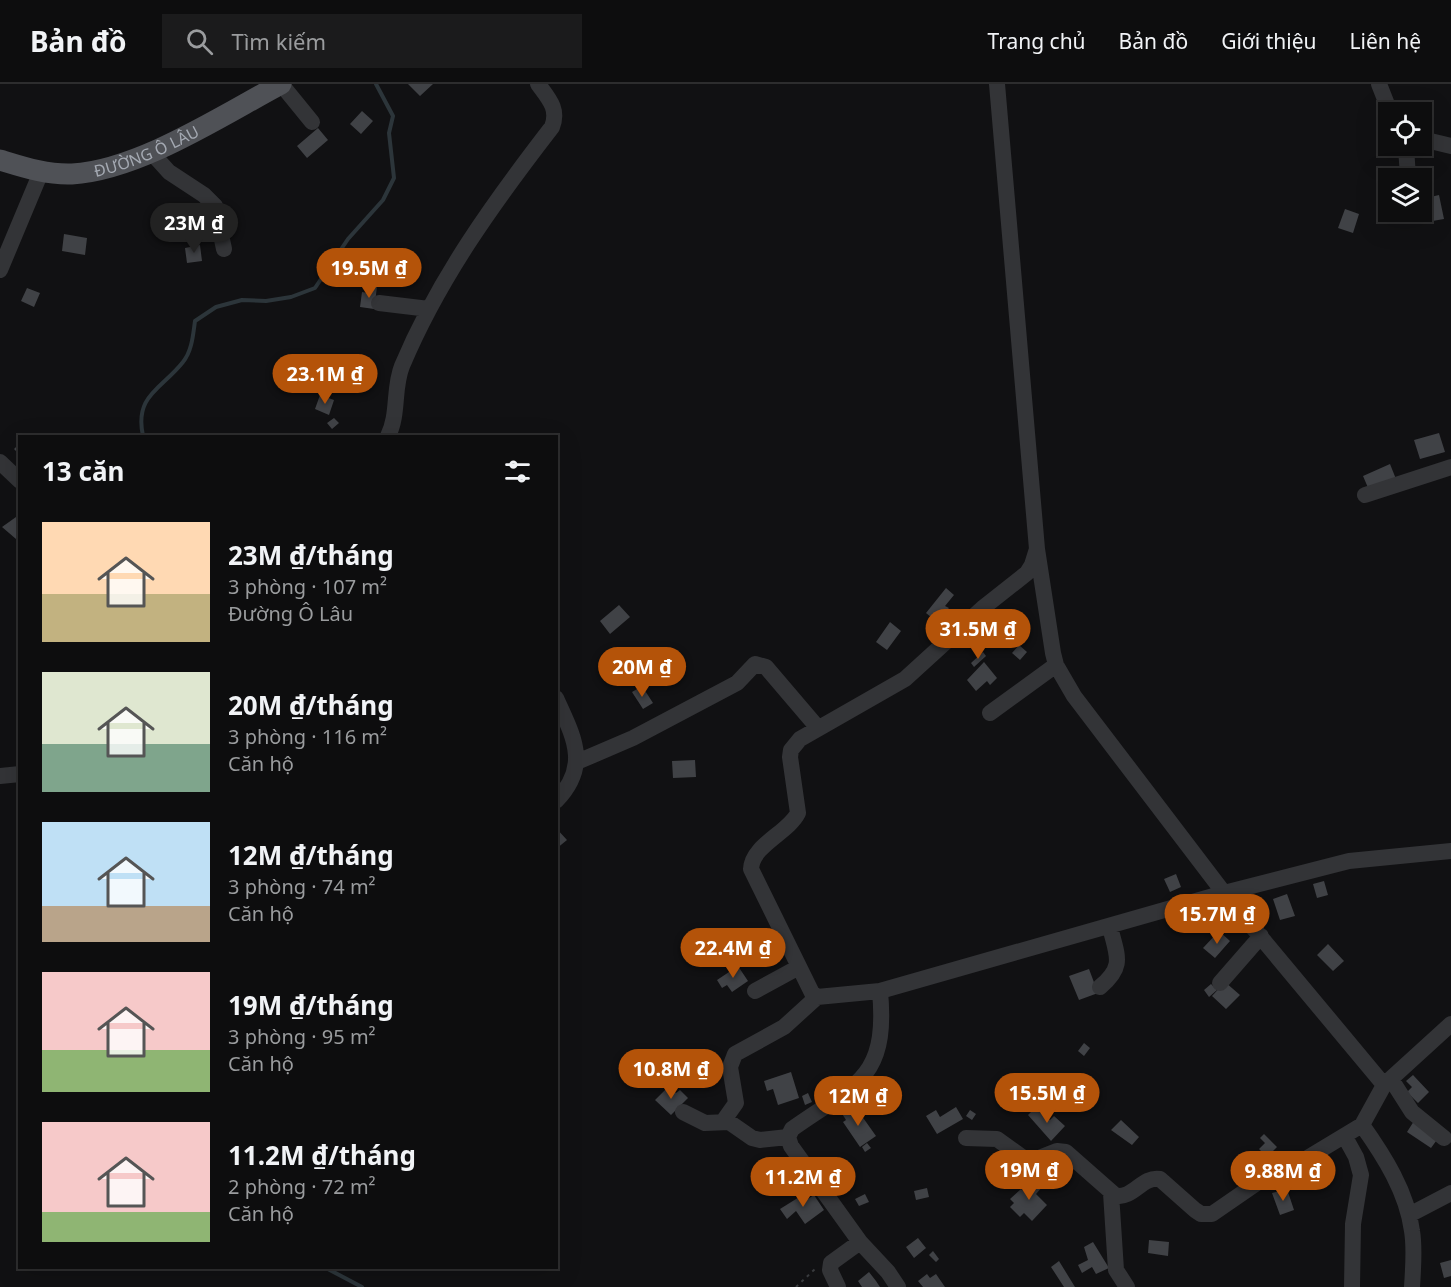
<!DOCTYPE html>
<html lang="vi">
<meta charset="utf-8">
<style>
:root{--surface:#0d0d0e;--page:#1b1b1c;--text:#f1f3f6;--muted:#9a9c9e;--line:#2d2d2e;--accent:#b45309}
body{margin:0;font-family:"Noto Sans",sans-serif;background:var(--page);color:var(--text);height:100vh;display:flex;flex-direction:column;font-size:22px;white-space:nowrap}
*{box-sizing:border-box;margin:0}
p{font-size:20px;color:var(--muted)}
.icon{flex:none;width:33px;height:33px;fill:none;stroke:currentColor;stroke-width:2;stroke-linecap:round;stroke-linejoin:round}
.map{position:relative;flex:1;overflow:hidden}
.sheet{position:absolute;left:18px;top:351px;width:540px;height:834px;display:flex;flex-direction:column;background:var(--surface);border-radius:0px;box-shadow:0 6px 24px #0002,0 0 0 2px var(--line)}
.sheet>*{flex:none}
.buttons{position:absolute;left:1378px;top:18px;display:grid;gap:12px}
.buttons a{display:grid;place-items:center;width:54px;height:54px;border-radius:0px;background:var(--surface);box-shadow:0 6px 24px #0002,0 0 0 2px var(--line);font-size:30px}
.price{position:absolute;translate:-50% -51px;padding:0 14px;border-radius:21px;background:var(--accent);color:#fff;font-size:20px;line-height:39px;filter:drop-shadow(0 2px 3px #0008)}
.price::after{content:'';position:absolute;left:50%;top:36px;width:18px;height:14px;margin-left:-9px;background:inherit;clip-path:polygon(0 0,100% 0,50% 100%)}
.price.selected{background:#222;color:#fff}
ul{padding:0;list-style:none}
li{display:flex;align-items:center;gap:18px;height:150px;padding:0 24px}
li span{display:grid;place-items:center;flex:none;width:168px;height:120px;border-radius:0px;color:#555}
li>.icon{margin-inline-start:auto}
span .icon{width:72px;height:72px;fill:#fffc;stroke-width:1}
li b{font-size:26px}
h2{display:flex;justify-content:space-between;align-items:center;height:72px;padding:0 24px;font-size:26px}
header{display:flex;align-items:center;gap:36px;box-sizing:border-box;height:84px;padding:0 30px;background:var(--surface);border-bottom:2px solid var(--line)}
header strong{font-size:28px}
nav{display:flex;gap:33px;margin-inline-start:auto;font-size:21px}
.search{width:420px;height:54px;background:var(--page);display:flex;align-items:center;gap:15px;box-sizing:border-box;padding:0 21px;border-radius:0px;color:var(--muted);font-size:22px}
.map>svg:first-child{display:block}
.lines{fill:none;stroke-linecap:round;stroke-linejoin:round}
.stream{stroke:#2c353a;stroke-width:4}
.building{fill:#404246}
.path{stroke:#393b3e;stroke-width:2;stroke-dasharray:3 4.5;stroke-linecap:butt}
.minor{stroke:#333437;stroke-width:16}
.major{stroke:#4f5156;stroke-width:21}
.labels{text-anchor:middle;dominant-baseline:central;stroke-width:4.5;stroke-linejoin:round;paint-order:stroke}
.street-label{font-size:16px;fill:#a4a9b2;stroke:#0c0d0e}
</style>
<header>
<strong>Bản đồ</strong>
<div class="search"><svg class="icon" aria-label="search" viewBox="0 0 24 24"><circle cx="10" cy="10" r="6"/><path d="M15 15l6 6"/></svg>Tìm kiếm</div>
<nav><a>Trang chủ</a><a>Bản đồ</a><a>Giới thiệu</a><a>Liên hệ</a></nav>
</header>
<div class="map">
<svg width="1451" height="1203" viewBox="0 0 1451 1203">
<rect width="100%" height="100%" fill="#111113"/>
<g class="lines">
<path class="stream" d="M143,352C134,311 162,305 183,278C192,267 193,251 195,237L216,223L242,216L266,217L291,213L315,204L348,155L383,116L394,94L389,49L393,32L376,0
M326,1184L362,1203"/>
</g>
<path class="building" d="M408,0H433L420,12Z
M362,27L373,37L361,50L350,40Z
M318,44L328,56L307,74L297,62Z
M1439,111L1444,135L1421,139L1419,132L1425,130L1422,115Z
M1345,125L1359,130L1353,149L1338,144Z
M203,144L205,157L192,159L190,147Z
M64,150L87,154L85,171L62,167Z
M200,161L202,177L187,179L185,164Z
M369,203H377L374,225L360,223L362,208L368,209Z
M27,204L40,209L34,223L21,217Z
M320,311L334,316L329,331L315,325Z
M334,334L339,339L332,345L327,339Z
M1439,349L1445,368L1420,375L1414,356Z
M20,359V371L14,365Z
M1390,380L1396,395L1369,406L1363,392Z
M16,433L20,436V450L16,455L2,443Z
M946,504L954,511L945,522L949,524L937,538L926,529Z
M619,521L630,533L610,550L600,537Z
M890,538L901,547L887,566L876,558Z
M1019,561L1027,568L1020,576L1012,569Z
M983,568L986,572L974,583L971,579Z
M984,578L997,594L990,601L987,597L976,607L967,596Z
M642,602L653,619L643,625L632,608Z
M695,676L696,693L673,694L672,677Z
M556,744L567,756L556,765Z
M1176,790L1181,803L1170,808L1164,795Z
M1324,797L1328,811L1317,814L1313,800Z
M1287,810L1295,832L1280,836L1273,815Z
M1219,847L1230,857L1215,874L1203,864Z
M1328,860L1344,877L1333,887L1317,871Z
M738,882L748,897L732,908L727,901L722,904L717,896Z
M1089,885L1098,909L1079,916L1069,892Z
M1225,898L1240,911L1226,925L1212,912Z
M1211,900L1217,906L1209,913L1204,906Z
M1084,959L1090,964L1084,972L1078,967Z
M791,988L799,1014L778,1021L773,1005L767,1007L764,997Z
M1413,991L1429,1008L1418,1019L1407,1008L1412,1003L1406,997Z
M669,1002L676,1009L680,1006L688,1014L671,1031L655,1016Z
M808,1009L812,1018L805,1021L802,1012Z
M850,1022L855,1030L859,1028L876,1052L860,1063L843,1038L846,1036L841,1028Z
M956,1023L963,1035L937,1050L926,1032L936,1026L940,1033Z
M1036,1023L1050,1036L1054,1032L1065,1042L1051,1057L1028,1031Z
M970,1026L976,1030L972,1036L966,1032Z
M1121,1036L1139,1053L1132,1061L1111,1046Z
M1414,1037L1439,1053L1431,1064L1407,1048Z
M1264,1050L1277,1063L1267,1073L1259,1065L1265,1059L1260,1054Z
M867,1059L871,1064L865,1068L862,1063Z
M1033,1092L1043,1102L1036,1110L1047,1121L1032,1137L1024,1129L1020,1133L1010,1123L1014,1119L1010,1115L1021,1105L1025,1108L1030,1103L1026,1099Z
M927,1104L929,1113L916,1116L914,1107Z
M1287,1105L1294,1126L1280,1131L1272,1109Z
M804,1110L808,1115L814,1111L824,1126L805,1140L796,1127L787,1135L780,1125Z
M865,1110L869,1118L859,1122L855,1115Z
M918,1154L926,1164L914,1174L906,1163Z
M1149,1156L1169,1158L1168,1172L1148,1169Z
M1093,1158L1109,1184L1096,1190L1092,1183L1082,1189L1078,1181L1088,1176L1084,1163Z
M933,1167L939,1175L936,1178L929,1171Z
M1451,1176V1192L1444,1194L1440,1179Z
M1059,1177L1075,1203H1064L1051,1183Z
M869,1188L876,1197L880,1203H862L858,1197Z
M927,1190L930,1194L936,1190L945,1203H923L918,1197Z"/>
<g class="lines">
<path class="path" d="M796,1203L816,1184"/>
<path class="minor" d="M281,0L312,38
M997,0L1037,465L1053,569L1056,581L1074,612L1224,809L1384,1001
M1379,0L1390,28
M1422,55L1451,62
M1406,62L1408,94
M150,67L169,88L204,111L215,122L224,165
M0,186L41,88
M379,219L429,225
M388,352C399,330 393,304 402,282C439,194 494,118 552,43C559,25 549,15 538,0
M0,378L20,397
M1365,411L1451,383
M1037,465L1032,481L1027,489L984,523L905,595L800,655L791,666L790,673L798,729C788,749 752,761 751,785L812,909L817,913L880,907L1224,809L1349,777L1451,767
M556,614C573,652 591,681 556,717
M990,629L1056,581
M577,678L633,654L737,599L755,580L766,583L818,644
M0,692L20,690
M1220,899L1261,852
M1100,903C1125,882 1117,872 1110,843
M755,907L799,883
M880,907C888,995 857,999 792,1045L788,1053L791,1062L860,1158L888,1188L898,1203
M1391,995L1412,1028L1444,1054
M683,1028L705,1039L729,1038L752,1054L760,1056L788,1053
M724,1036L736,1019L730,983L735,970L784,943L817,913
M1362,1041C1384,1072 1407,1108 1412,1147C1415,1165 1413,1185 1412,1203
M1345,1053L1356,1073L1361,1091L1353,1140L1352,1203
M966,1054L997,1055L1029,1078L1057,1067L1066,1068L1116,1112C1134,1114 1142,1092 1160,1095L1195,1126L1201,1130H1212L1270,1090L1304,1076L1362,1041L1384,1001L1451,940
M1111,1109L1116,1186L1127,1203
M1409,1131L1451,1109
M838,1203L830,1186L831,1179L860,1158"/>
<path class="major" id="s1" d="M0,76C23,83 47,91 72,90C139,86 221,32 281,0"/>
</g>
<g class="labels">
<g class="street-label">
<text stroke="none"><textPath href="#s1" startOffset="152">ĐƯỜNG Ô LÂU</textPath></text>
</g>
</g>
</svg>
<div class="buttons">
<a><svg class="icon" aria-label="locate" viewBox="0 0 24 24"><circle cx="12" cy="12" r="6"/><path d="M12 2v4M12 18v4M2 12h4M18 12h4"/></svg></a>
<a><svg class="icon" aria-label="layers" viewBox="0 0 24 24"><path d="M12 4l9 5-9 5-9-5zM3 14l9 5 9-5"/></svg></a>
</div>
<b class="price selected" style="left:194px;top:170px">23M ₫</b>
<b class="price" style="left:369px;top:215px">19.5M ₫</b>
<b class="price" style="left:325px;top:321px">23.1M ₫</b>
<b class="price" style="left:978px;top:576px">31.5M ₫</b>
<b class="price" style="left:642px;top:614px">20M ₫</b>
<b class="price" style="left:1217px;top:861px">15.7M ₫</b>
<b class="price" style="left:733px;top:895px">22.4M ₫</b>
<b class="price" style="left:671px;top:1016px">10.8M ₫</b>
<b class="price" style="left:1047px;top:1040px">15.5M ₫</b>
<b class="price" style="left:858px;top:1043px">12M ₫</b>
<b class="price" style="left:1029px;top:1117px">19M ₫</b>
<b class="price" style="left:1283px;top:1118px">9.88M ₫</b>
<b class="price" style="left:803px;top:1124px">11.2M ₫</b>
<section class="sheet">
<h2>13 căn<svg class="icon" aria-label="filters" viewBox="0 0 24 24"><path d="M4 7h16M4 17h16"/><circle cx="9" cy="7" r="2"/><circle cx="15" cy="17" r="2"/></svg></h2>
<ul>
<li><span style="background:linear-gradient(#ffd9b3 60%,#c2b280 0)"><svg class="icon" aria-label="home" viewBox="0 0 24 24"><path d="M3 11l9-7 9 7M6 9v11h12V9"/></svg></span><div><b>23M ₫/tháng</b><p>3 phòng · 107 m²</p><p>Đường Ô Lâu</p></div></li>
<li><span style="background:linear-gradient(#dfe7d0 60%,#7fa58c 0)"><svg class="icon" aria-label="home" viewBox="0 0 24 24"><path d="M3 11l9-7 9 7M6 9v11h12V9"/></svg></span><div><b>20M ₫/tháng</b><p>3 phòng · 116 m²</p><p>Căn hộ</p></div></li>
<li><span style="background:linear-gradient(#bfe0f5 70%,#b9a48a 0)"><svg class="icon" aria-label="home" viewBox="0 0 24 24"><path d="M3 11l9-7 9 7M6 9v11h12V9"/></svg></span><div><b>12M ₫/tháng</b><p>3 phòng · 74 m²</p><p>Căn hộ</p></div></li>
<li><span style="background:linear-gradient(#f6c9c9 65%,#8fb573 0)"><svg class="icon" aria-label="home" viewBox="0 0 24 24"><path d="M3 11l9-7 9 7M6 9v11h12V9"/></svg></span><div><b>19M ₫/tháng</b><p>3 phòng · 95 m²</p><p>Căn hộ</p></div></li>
<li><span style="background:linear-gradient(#f6c9c9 75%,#8fb573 0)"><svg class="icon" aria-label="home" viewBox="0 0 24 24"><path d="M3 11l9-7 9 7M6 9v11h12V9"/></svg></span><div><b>11.2M ₫/tháng</b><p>2 phòng · 72 m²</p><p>Căn hộ</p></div></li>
</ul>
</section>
</div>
